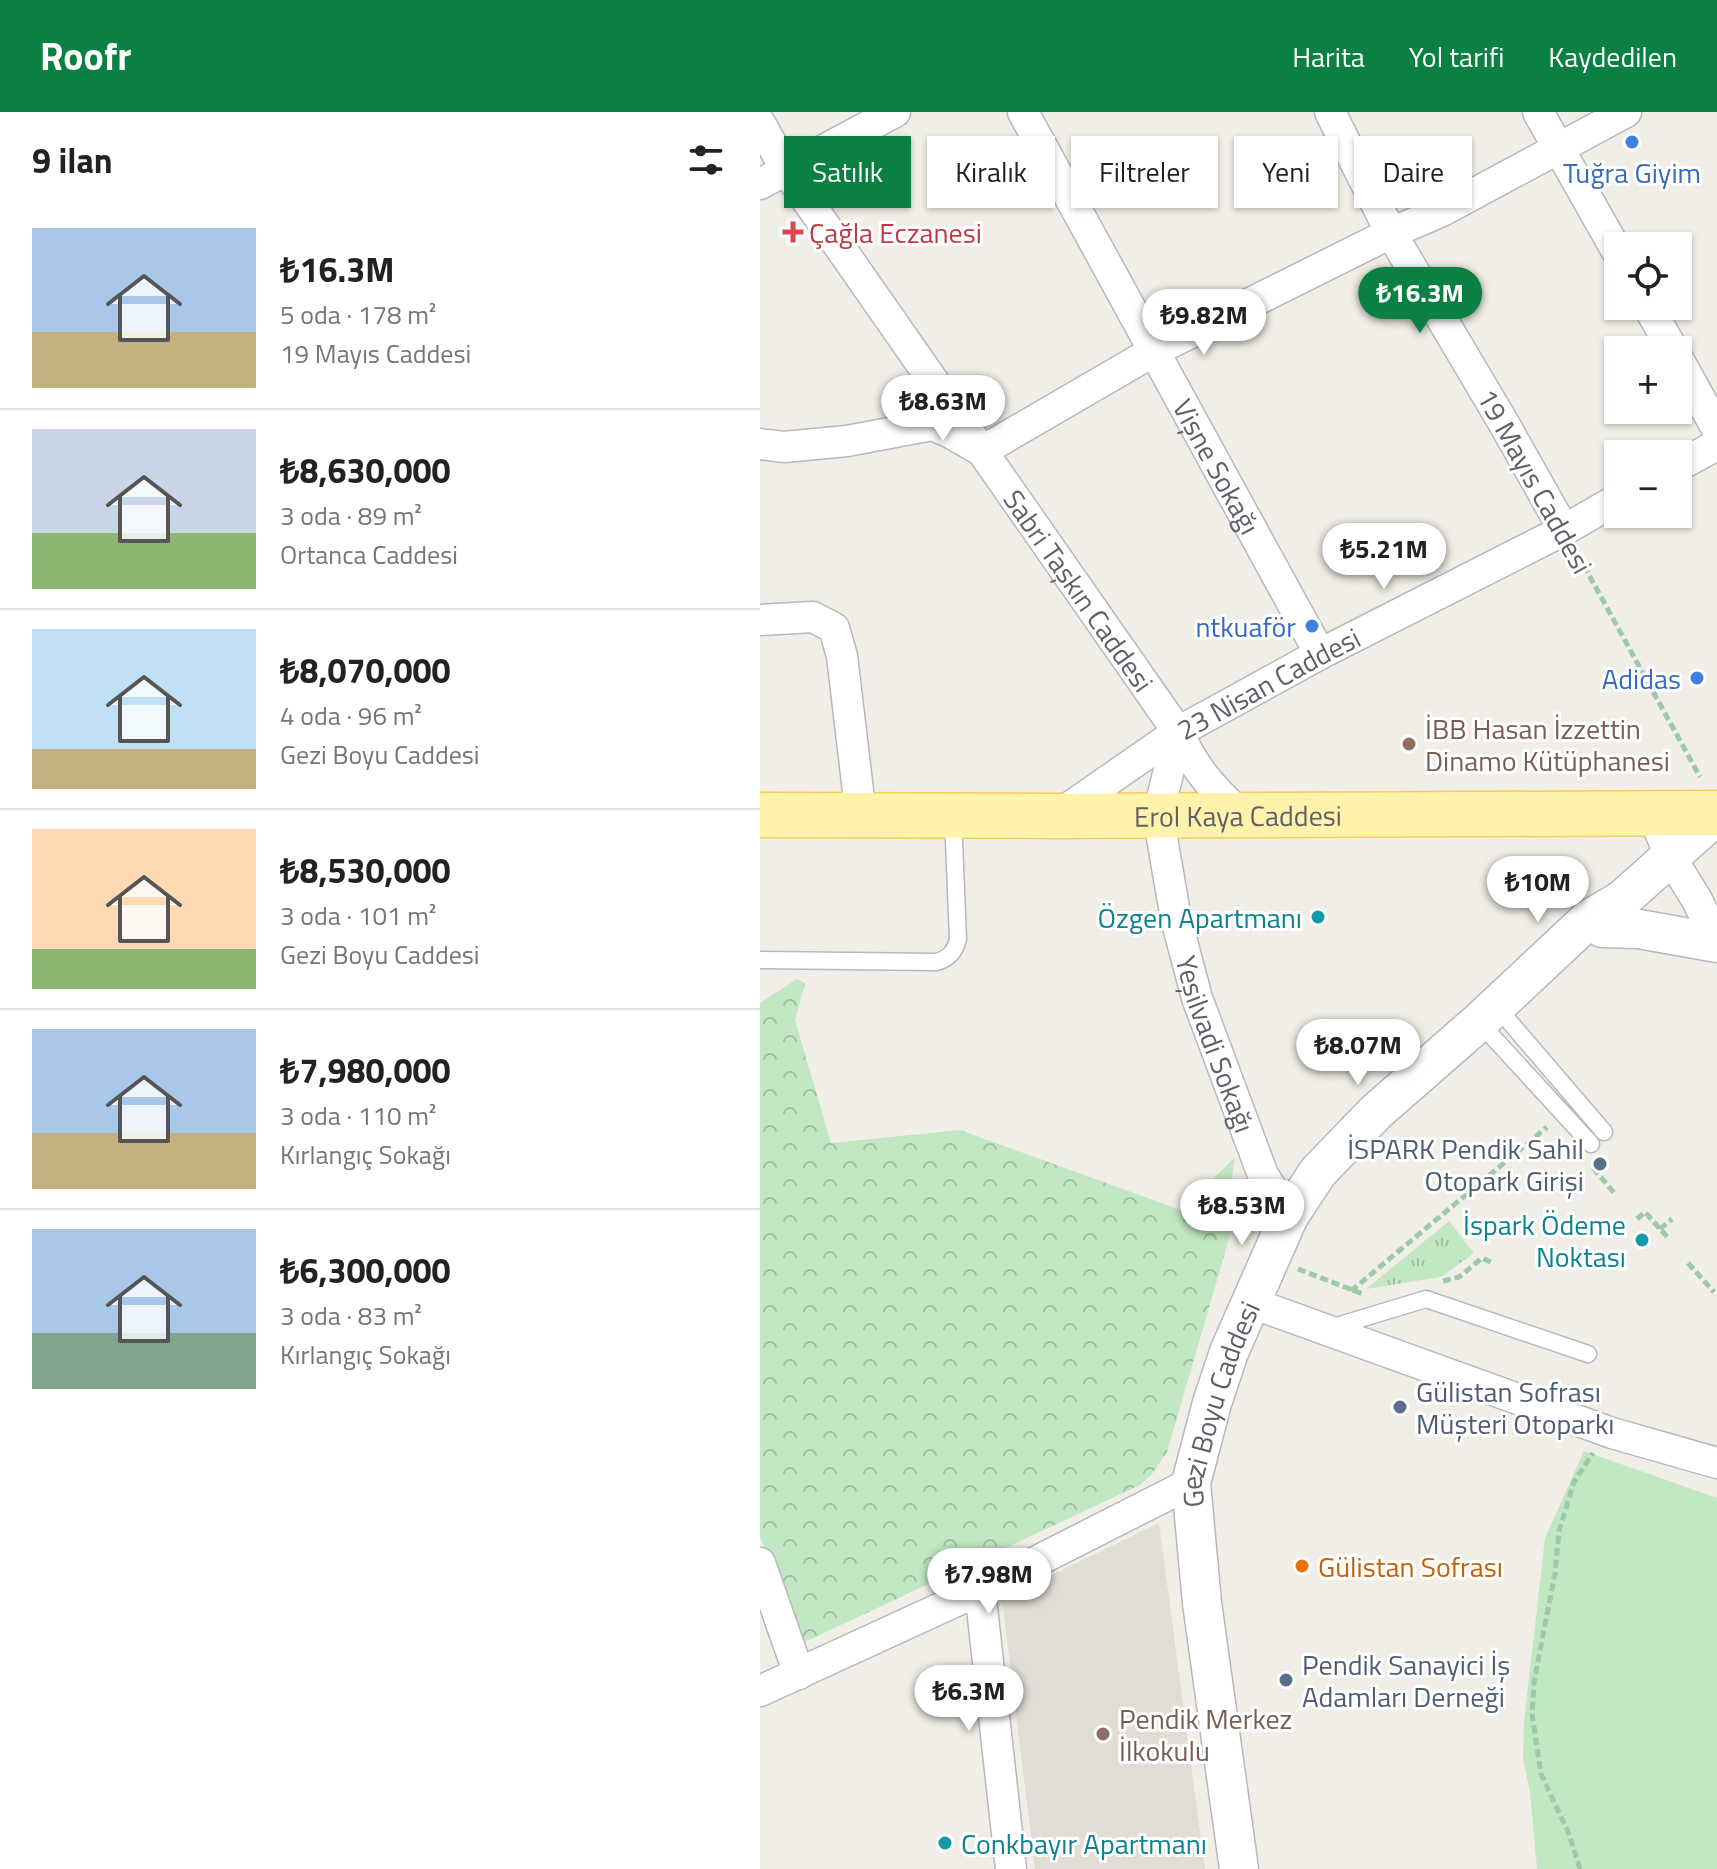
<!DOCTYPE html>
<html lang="tr">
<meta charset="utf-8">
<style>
:root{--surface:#fff;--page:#f6f6f6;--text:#222;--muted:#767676;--line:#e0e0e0;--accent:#0b8043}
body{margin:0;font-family:"Titillium Web",sans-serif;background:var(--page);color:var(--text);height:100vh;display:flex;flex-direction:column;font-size:30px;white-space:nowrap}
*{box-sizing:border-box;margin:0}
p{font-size:26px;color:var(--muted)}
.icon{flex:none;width:44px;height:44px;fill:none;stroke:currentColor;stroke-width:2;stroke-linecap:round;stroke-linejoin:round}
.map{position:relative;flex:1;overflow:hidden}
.side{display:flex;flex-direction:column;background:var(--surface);width:760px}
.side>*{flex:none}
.hud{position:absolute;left:24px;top:24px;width:760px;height:72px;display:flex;gap:16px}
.fabs{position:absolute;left:844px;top:120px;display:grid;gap:16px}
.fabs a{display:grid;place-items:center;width:88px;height:88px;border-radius:0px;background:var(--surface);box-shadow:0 2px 6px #0004;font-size:40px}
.price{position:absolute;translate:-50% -68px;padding:0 18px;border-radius:28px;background:#fff;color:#222;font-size:26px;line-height:52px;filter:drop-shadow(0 2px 4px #0008)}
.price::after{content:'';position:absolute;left:50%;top:48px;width:24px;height:18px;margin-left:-12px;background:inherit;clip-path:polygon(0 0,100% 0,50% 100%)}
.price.on{background:var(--accent);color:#fff}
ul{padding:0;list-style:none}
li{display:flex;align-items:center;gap:24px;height:200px;padding:0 32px}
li+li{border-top:2px solid var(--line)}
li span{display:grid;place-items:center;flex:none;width:224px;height:160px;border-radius:0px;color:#555}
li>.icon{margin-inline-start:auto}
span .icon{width:96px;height:96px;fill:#fffc;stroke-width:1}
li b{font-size:34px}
h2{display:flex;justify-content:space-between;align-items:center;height:96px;padding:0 32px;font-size:34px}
.chip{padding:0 28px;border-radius:0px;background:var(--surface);box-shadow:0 2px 6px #0004;font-size:28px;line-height:72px}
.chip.on{background:var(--accent);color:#fff}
header{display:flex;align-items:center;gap:48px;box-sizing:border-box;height:112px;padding:0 40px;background:var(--accent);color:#fff}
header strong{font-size:38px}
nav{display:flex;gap:44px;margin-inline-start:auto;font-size:28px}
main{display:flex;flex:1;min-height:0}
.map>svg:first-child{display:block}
.education{fill:#e0ddd4}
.grass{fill:url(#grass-tufts)}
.forest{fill:url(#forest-crowns)}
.green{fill:#c2e8c3}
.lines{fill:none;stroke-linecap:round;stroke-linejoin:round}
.service-casing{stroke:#b6b8bd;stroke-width:19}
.minor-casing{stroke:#b6b8bd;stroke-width:33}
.tertiary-casing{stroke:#b6b8bd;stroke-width:41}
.primary-casing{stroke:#f5cc5a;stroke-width:47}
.path{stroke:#9bc9a9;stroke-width:5;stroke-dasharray:8 4;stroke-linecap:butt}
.service{stroke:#fff;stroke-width:16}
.minor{stroke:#fff;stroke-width:30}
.tertiary{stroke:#fff;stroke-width:38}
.primary{stroke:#fff3ac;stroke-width:44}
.shop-dot{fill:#3f7fe0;stroke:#fff;stroke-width:3}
.health-dot{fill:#e0444e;stroke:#fff;stroke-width:3}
.education-dot{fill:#8d6e63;stroke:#fff;stroke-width:3}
.culture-dot{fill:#0f9aa8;stroke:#fff;stroke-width:3}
.service-dot{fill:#5c6f8a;stroke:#fff;stroke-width:3}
.food-dot{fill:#e8710a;stroke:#fff;stroke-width:3}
.labels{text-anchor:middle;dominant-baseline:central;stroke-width:6;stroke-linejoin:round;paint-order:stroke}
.shop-label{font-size:28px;fill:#366cbe;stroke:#fff;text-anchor:end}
.health-label{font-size:28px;fill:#be3a42;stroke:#fff;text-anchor:start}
.street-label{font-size:28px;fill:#5e6167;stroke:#fff}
.education-label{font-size:28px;fill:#785e54;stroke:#fff;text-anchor:start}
.culture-label{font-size:28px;fill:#0d838f;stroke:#fff;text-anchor:end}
.service-label{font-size:28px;fill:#4e5e75;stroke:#fff;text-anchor:start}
.food-label{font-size:28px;fill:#c56008;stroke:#fff;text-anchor:start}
</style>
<header>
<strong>Roofr</strong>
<nav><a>Harita</a><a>Yol tarifi</a><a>Kaydedilen</a></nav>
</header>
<main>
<section class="side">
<h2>9 ilan<svg class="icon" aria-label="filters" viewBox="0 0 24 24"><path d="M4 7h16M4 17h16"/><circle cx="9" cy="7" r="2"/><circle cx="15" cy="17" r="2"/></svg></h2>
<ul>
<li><span style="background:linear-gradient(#a9c7e8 65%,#c2b280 0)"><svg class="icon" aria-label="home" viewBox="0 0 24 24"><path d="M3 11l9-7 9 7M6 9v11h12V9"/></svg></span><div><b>₺16.3M</b><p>5 oda · 178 m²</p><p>19 Mayıs Caddesi</p></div></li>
<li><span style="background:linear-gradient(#c9d6e8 65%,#8fb573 0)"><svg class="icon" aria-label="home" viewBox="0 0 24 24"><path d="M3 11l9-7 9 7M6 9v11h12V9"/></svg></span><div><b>₺8,630,000</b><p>3 oda · 89 m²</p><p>Ortanca Caddesi</p></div></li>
<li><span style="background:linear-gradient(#bfe0f5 75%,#c2b280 0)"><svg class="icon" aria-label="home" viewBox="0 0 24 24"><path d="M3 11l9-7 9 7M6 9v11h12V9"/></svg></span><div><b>₺8,070,000</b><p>4 oda · 96 m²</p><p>Gezi Boyu Caddesi</p></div></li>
<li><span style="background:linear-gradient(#ffd9b3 75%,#8fb573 0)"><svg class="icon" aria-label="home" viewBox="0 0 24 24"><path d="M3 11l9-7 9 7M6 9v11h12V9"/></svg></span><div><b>₺8,530,000</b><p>3 oda · 101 m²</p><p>Gezi Boyu Caddesi</p></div></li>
<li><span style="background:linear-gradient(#a9c7e8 65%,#c2b280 0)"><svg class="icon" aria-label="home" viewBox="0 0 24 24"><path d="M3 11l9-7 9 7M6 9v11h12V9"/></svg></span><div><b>₺7,980,000</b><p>3 oda · 110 m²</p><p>Kırlangıç Sokağı</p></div></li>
<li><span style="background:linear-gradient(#a9c7e8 65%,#7fa58c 0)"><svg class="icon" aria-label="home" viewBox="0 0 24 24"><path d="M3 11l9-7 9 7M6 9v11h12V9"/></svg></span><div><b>₺6,300,000</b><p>3 oda · 83 m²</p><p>Kırlangıç Sokağı</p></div></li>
</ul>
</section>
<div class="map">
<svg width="957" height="1757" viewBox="0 0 957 1757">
<defs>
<pattern id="grass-tufts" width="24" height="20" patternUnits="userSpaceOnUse" patternTransform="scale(2)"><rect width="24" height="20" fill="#c2e8c3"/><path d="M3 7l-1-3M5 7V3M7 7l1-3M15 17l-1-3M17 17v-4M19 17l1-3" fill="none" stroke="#a1bfa2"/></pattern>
<pattern id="forest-crowns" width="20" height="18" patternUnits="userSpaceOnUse" patternTransform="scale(2)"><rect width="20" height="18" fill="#c2e8c3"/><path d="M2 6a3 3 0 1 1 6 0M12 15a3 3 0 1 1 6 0" fill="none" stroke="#a1bfa2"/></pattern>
</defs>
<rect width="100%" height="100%" fill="#f0eee6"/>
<path class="education" d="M399,1411L445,1757H275L242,1487Z"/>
<path class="grass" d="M689,1109L714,1141L681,1165L606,1177Z"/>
<path class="forest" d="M37,867L45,871L35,908L71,1031L200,1018L421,1098L440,1085L455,1065L475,1045L468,1093L471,1114L469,1127L407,1340L392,1362L380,1373L36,1534L0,1424V891Z"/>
<path class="green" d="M824,1339L957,1386V1757H777L770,1680L763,1647L764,1610L785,1426Z"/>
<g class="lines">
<defs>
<path id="service" d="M0,848L176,850C188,847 195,840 198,827L193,705
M736,894L844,1020
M719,910L831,1032
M570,1216L666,1187L828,1242"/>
<g id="minor">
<path id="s1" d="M263,0L560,542"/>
<path d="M570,0L631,121L743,310L804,418"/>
<path d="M778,0L858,141"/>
<path id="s2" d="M0,11L26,58L418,620C434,656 451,675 480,702"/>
<path d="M0,72L135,0"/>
<path d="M888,194L913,238"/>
<path d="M918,247L957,317"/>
<path d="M0,332L24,335L87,329L172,313L189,320L222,339L394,239L631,121L682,99L866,0"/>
<path d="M918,354L957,333"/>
<path d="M0,508L53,505L74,516L82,544L101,704"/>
<path id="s3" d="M418,620L398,703L416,807L437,886L503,1063L529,1104"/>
<path d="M882,701L897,713L911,746L937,788L957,829"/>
<path id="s4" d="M297,704L418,620L560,542L804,418L858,387"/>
<path d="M492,1191L852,1321L957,1351"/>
<path d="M0,1451L39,1562"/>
<path d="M220,1478L251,1757"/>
<path d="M0,1579L220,1478L431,1371"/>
</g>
<g id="tertiary">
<path d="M848,807L863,787L957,703"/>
<path d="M842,816L879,817L957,831"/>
<path id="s5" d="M479,1757L442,1491L431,1371L452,1291L469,1240L529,1104L558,1060L616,1000L719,910L828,808L863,787"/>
</g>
<g id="primary">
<path id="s6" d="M0,703L297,704L957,701"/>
</g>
</defs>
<use href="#service" class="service-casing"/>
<use href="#minor" class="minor-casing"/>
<use href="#tertiary" class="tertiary-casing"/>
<use href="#primary" class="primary-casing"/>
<path class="path" d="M818,443L940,665
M833,1056L856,1083
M877,1107L885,1100L909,1127
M900,1117L912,1107
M928,1151L954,1180
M538,1157L603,1182
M683,1169L699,1165L722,1146L733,1151
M591,1179L787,1015
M820,1757L809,1722L781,1662L772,1602L774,1570L795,1461L799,1419L814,1370L833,1341"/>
<use href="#service" class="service"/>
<use href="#minor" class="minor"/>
<use href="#tertiary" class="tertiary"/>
<use href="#primary" class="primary"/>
</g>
<g class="shop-dot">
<circle cx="872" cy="30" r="8"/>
<circle cx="552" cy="514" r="8"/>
<circle cx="937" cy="566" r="8"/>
</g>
<path class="health-dot" d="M29 108h8v8h8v8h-8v8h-8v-8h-8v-8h8z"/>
<g class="education-dot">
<circle cx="649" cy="632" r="8"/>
<circle cx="343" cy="1622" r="8"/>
</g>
<g class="culture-dot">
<circle cx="558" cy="805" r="8"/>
<circle cx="882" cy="1128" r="8"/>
<circle cx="185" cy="1731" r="8"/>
</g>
<g class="service-dot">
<circle cx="840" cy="1052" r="8"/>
<circle cx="640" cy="1295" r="8"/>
<circle cx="526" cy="1568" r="8"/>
</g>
<circle class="food-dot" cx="542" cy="1454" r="8"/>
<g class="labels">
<g class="shop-label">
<text x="872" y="60" text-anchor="middle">Tuğra Giyim</text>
<text x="536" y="514">ntkuaför</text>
<text x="921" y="566">Adidas</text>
</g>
<g class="health-label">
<text x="49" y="120">Çağla Eczanesi</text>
</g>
<g class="street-label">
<text stroke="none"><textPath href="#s1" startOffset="404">Vişne Sokağı</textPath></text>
<text transform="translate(775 369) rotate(61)">19 Mayıs Caddesi</text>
<text stroke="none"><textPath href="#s2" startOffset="566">Sabri Taşkın Caddesi</textPath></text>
<text stroke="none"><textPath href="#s4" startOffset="250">23 Nisan Caddesi</textPath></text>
<text stroke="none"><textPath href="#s6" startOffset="478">Erol Kaya Caddesi</textPath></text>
<text stroke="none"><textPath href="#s3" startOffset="322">Yeşilvadi Sokağı</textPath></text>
<text stroke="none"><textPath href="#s5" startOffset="472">Gezi Boyu Caddesi</textPath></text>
</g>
<g class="education-label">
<text x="665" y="616">İBB Hasan İzzettin<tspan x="665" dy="32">Dinamo Kütüphanesi</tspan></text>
<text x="359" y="1606">Pendik Merkez<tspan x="359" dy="32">İlkokulu</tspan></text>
</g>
<g class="culture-label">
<text x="542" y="805">Özgen Apartmanı</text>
<text x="866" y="1112">İspark Ödeme<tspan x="866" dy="32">Noktası</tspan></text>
<text x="201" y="1731" text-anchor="start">Conkbayır Apartmanı</text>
</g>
<g class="service-label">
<text x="824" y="1036" text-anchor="end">İSPARK Pendik Sahil<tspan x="824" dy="32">Otopark Girişi</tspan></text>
<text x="656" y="1279">Gülistan Sofrası<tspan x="656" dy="32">Müşteri Otoparkı</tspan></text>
<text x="542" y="1552">Pendik Sanayici İş<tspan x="542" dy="32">Adamları Derneği</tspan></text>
</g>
<g class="food-label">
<text x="558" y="1454">Gülistan Sofrası</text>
</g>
</g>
</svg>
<div class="fabs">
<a><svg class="icon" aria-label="locate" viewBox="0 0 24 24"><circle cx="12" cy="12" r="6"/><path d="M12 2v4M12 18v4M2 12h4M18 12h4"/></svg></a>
<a>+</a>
<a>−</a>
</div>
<b class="price on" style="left:660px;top:223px">₺16.3M</b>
<b class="price" style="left:444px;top:245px">₺9.82M</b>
<b class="price" style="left:183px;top:331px">₺8.63M</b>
<b class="price" style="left:624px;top:479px">₺5.21M</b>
<b class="price" style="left:778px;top:812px">₺10M</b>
<b class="price" style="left:598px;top:975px">₺8.07M</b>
<b class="price" style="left:482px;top:1135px">₺8.53M</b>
<b class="price" style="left:229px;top:1504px">₺7.98M</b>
<b class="price" style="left:209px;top:1621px">₺6.3M</b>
<div class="hud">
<a class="chip on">Satılık</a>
<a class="chip">Kiralık</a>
<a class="chip">Filtreler</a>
<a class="chip">Yeni</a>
<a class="chip">Daire</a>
</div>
</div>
</main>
